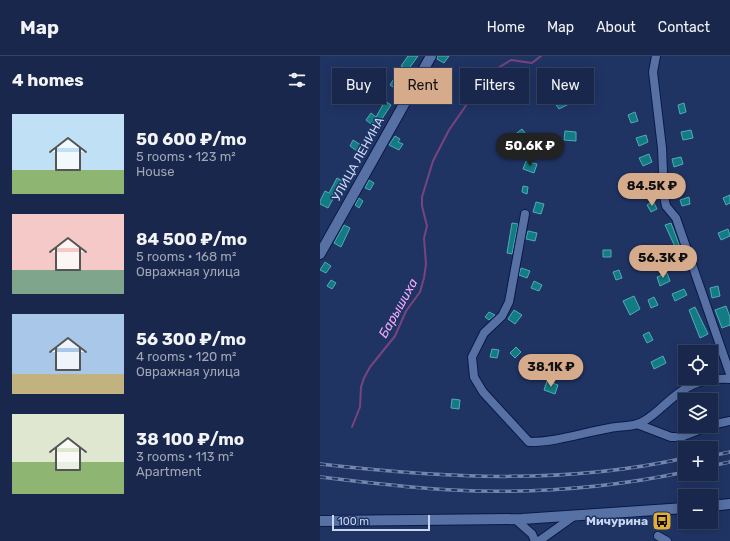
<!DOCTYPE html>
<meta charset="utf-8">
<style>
:root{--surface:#18274b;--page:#253355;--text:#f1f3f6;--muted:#9fa5b5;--line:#364463;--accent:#d6ab8b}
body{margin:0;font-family:Rubik,sans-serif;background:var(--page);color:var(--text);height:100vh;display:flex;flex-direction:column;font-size:15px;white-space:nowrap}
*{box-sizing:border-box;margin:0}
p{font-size:13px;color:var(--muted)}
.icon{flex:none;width:22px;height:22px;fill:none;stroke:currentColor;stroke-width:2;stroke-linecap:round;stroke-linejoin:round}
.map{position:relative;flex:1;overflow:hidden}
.panel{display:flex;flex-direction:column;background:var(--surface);width:320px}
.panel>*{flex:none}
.banner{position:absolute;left:12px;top:12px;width:338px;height:36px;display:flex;gap:8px}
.buttons{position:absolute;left:358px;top:289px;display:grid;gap:8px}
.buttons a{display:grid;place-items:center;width:40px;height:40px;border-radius:0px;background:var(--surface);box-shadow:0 2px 10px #0003,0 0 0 1px var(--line);font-size:20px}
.scale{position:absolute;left:12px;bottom:10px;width:98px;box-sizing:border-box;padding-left:4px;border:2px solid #c8d6f3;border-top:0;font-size:11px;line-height:14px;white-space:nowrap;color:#c8d6f3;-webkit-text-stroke:3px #203464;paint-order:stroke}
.price{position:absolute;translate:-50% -34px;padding:0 9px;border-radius:14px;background:var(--accent);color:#111;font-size:13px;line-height:26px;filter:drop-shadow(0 1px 2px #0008)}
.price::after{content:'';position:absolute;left:50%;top:24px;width:12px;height:9px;margin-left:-6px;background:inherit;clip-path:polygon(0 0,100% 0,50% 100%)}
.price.on{background:#222;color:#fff}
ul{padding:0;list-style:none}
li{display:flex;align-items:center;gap:12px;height:100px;padding:0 12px}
li span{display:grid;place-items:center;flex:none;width:112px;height:80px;border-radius:0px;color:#555}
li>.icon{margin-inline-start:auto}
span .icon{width:48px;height:48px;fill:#fffc;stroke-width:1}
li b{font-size:17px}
h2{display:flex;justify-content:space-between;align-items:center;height:48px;padding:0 12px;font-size:17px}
.pill{padding:0 14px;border-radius:0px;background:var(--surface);box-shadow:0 2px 10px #0003,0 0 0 1px var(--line);font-size:14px;line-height:36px}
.pill.on{background:var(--accent);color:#111}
header{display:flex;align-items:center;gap:24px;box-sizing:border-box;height:56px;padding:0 20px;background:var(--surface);border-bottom:1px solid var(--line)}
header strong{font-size:19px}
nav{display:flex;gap:22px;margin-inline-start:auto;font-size:14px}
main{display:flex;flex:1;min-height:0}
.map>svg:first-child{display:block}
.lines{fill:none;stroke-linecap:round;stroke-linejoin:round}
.stream{stroke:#79447d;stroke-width:2}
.building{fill:#127b84;stroke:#51abb5}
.street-casing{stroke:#091a47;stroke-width:10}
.secondary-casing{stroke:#091a47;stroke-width:12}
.street{stroke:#5871a5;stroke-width:8}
.secondary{stroke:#5871a5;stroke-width:10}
.rail-casing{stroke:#7586ac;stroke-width:3.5}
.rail{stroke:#203464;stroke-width:2;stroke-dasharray:6;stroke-linecap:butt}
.labels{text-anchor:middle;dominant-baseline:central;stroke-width:3;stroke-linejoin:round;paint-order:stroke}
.street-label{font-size:12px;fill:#c8d6f3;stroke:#203464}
.poi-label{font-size:12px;font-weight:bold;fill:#c8d6f3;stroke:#203464;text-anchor:end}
.water-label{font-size:13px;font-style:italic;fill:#f5a8fa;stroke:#203464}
</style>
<header>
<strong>Map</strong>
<nav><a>Home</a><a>Map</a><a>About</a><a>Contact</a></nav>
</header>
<main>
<section class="panel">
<h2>4 homes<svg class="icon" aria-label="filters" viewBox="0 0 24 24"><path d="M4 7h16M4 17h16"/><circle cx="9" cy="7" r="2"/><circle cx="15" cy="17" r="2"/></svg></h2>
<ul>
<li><span style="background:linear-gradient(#bfe0f5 70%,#8fb573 0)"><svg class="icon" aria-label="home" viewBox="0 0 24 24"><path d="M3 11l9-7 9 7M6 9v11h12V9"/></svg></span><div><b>50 600 ₽/mo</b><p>5 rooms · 123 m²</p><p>House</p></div></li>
<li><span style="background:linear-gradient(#f6c9c9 70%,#7fa58c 0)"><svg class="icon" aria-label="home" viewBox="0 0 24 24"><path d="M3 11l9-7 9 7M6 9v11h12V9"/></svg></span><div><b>84 500 ₽/mo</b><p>5 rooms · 168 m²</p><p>Овражная улица</p></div></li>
<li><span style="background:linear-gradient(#a9c7e8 75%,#c2b280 0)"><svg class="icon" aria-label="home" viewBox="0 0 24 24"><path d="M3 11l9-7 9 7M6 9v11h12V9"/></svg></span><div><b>56 300 ₽/mo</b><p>4 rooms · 120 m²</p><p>Овражная улица</p></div></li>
<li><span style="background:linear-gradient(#dfe7d0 60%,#8fb573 0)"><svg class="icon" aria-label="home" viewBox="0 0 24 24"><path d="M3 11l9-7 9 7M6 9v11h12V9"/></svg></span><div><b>38 100 ₽/mo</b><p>3 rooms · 113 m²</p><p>Apartment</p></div></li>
</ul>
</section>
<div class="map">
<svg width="410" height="485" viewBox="0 0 410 485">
<rect width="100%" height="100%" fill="#203464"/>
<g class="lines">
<path class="stream" d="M32,371L40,351L41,331L44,322L50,311L75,280L86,255L100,236L104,222L106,208L104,182L107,170L102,150V141L113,105L129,74L168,18L191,4L212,7L221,0"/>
</g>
<path class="building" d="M88,0H98L88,14L81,10Z
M117,0H129L124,7L117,3Z
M110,15L115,18L112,25L106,21Z
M75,21L81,25L76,33L70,29Z
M244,40L249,48L239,53L234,46Z
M65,45L71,49L56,72L46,64L51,57L56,61Z
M364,47L366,56L360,58L358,49Z
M315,56L318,65L311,67L308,59Z
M202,73L206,78L197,85L193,80Z
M371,74L373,82L363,84L361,76Z
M245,75L256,76V85L244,84Z
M326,79L328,86L319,90L316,82Z
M75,80L80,83L78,86L83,88L79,94L69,89Z
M33,84L41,89L37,95L30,90Z
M329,98L332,106L323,110L319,102Z
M361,101L363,108L354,111L352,103Z
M206,105L217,108L214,117L203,113Z
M332,117L335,125L326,129L322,121Z
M17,122L26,127L22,134L19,132L8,152L0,148V145L5,135L9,137Z
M49,124L54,127L50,134L45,132Z
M203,130L208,131L207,138L202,136Z
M410,139V147L406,149L403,142Z
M369,141L370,148L362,150L360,144Z
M39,142L43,145L39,152L35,149Z
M333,145L337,153L331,156L327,149Z
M216,146L224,148L221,158L213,156Z
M192,167L198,168L192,198L187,197Z
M351,167L360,191L356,193L345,169Z
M24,169L30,172L21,191L14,187Z
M408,173L410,180L401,184L398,177Z
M208,175L217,177L215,185L206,183Z
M283,194H291V201H283Z
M5,206L11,210L6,217L0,214Z
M201,212L210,215L207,222L199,219Z
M299,214L302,222L296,224L293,216Z
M347,217L350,225L340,230L337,221Z
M11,224L16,227L12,233L7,230Z
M214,225L222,229L219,235L211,232Z
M398,230L400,240L392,242L390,232Z
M364,233L367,239L355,245L352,238Z
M314,240L320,253L310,259L303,245Z
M334,241L338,249L331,252L328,244Z
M406,250L410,261V269L402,272L395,254Z
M375,251L388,278L380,282L369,254Z
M194,254L202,259L195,268L188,263Z
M169,256L175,259L169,264L165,261Z
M329,276L333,284L327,287L323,279Z
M390,288L393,296H371V295Z
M196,291L201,296L195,302L190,297Z
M172,293L179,294L177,302L170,301Z
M343,300L346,307L334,313L331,306Z
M227,325L238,329L235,338L224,334Z
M132,343L140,344L139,353L131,352Z"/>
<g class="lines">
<defs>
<path id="street" d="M336,0L333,16L342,92L344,140L346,150L356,162L410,318
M205,158L189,246L182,260L164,277L152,301L154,321L163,336L209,386C237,386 262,377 290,372C299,370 309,371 317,368C327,365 335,357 342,351C364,331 379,321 410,323
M317,368L351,381H361L389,370
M391,369L410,365
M195,463L212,478L215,485
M338,480L347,485
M219,485L254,460"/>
<path id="secondary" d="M0,198L111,0
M391,450L410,448
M0,465L202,463L365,452"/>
</defs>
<use href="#street" class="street-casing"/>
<use href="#secondary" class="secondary-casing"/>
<use href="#street" class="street"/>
<use href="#secondary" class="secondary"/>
<defs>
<path id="rail" d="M391,400L410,396
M0,408C122,422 244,429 365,402
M391,410L410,406
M0,421C44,426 88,432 133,434C210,438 289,432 365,416"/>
</defs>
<use href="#rail" class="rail-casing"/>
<use href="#rail" class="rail"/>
</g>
<defs>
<symbol id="bus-square" viewBox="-11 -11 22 22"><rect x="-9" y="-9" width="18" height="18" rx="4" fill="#e2af34" stroke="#203464"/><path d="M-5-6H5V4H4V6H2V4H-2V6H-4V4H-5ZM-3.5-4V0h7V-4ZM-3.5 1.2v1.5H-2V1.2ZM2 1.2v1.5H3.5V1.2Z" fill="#111"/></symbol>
</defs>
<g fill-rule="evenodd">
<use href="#bus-square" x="331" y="454" width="22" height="22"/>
</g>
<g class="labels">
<g class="street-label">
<text transform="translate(38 103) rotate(-61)">УЛИЦА ЛЕНИНА</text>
</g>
<g class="poi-label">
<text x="328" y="465">Мичурина</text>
</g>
<g class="water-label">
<text transform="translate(78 252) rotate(-61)">Барышиха</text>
</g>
</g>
</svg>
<div class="buttons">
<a><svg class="icon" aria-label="locate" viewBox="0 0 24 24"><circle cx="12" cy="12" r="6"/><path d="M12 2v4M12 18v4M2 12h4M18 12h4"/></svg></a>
<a><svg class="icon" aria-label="layers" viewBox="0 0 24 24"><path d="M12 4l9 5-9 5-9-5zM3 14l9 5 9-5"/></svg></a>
<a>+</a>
<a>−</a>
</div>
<div class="scale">100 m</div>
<b class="price on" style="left:210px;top:111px">50.6K ₽</b>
<b class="price" style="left:332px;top:151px">84.5K ₽</b>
<b class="price" style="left:343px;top:223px">56.3K ₽</b>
<b class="price" style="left:231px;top:332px">38.1K ₽</b>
<div class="banner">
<a class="pill">Buy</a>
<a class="pill on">Rent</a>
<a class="pill">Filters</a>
<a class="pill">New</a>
</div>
</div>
</main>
